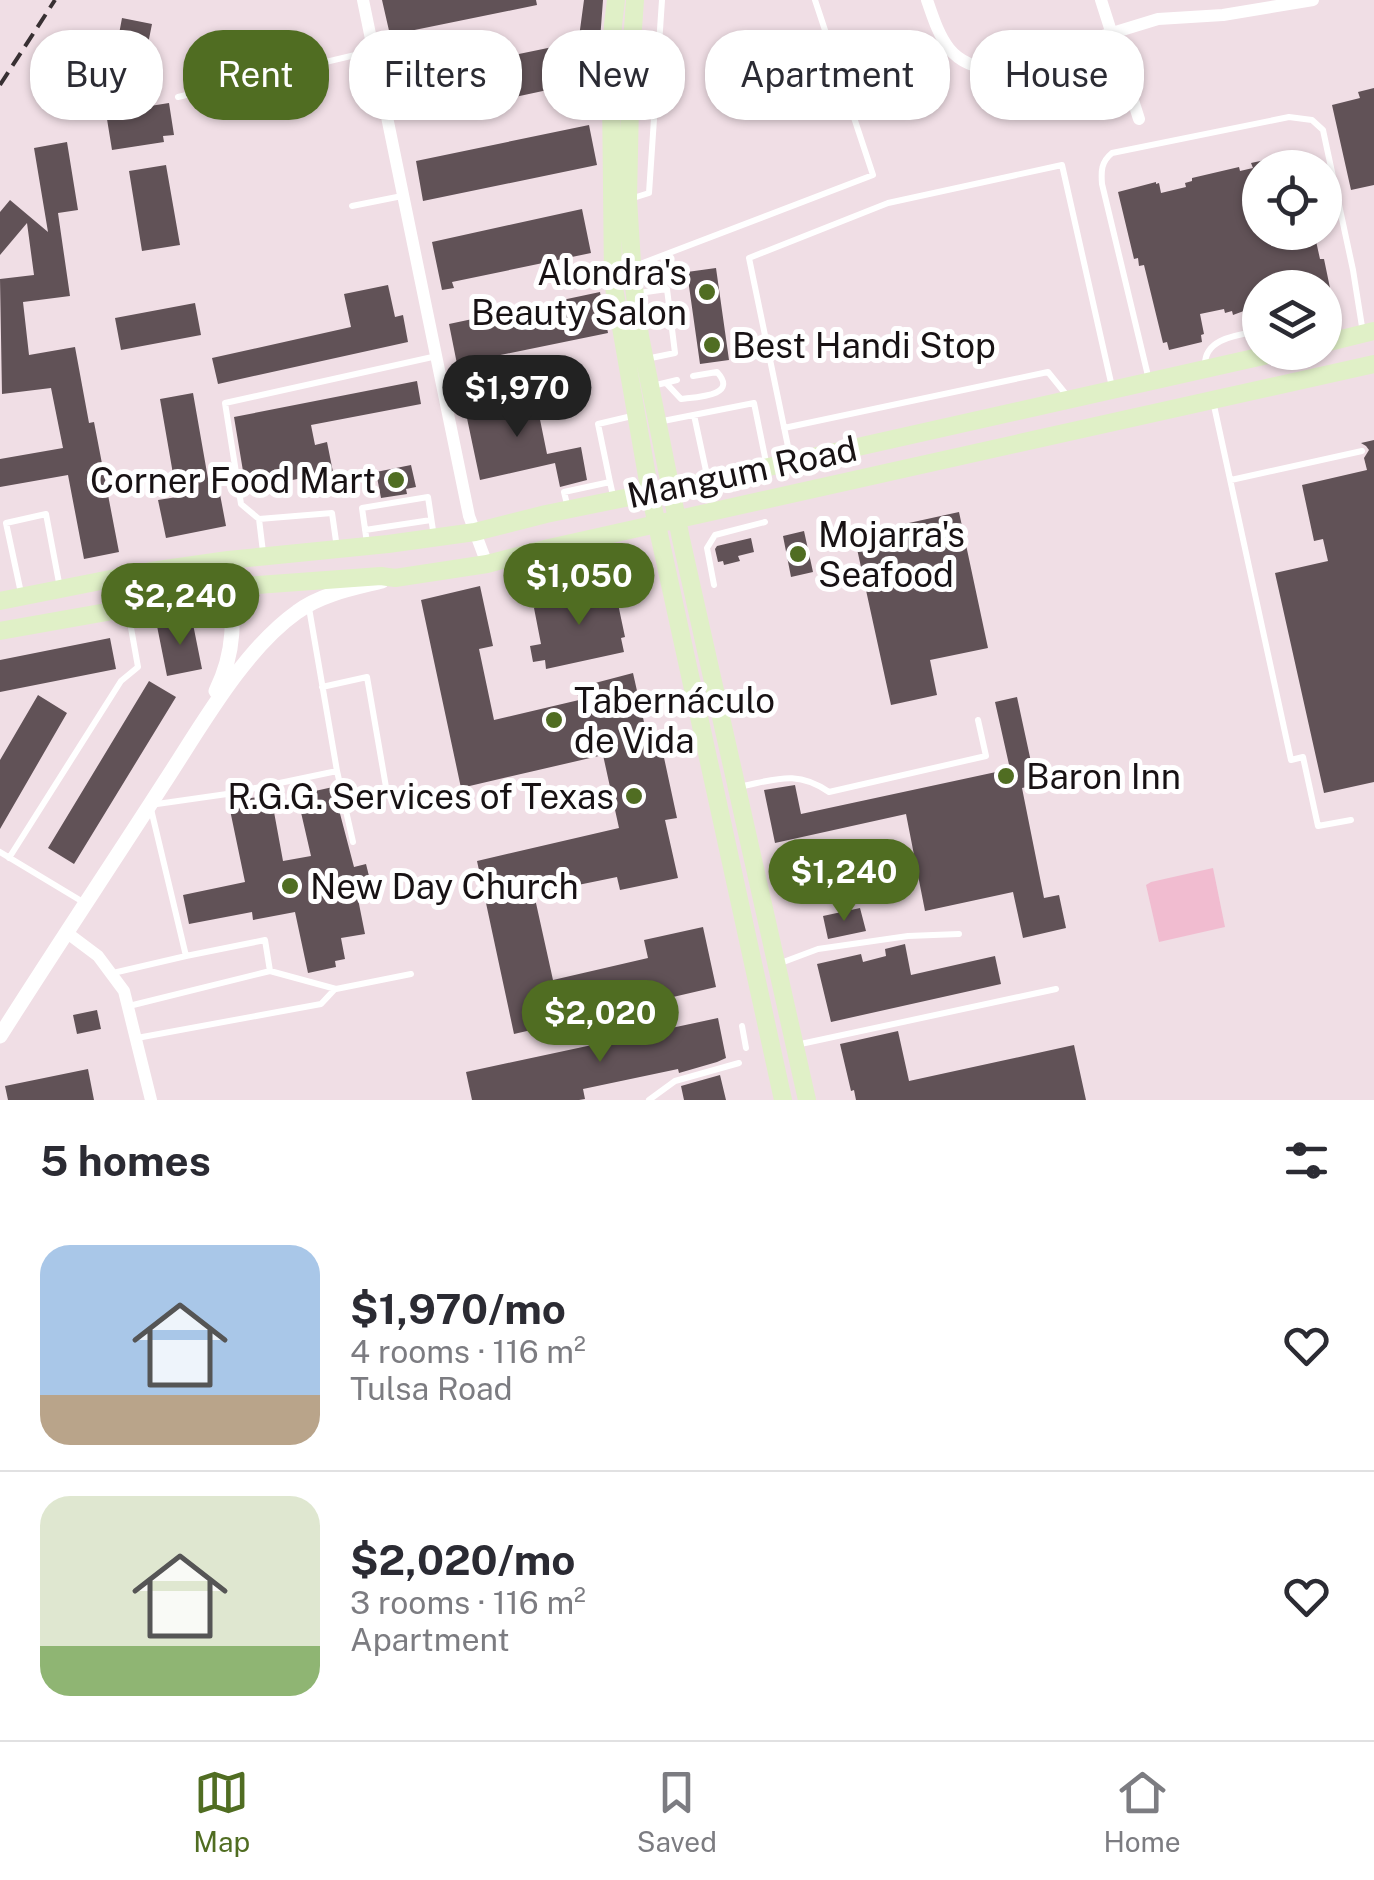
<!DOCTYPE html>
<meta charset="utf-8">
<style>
:root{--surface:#fff;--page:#f7f7f7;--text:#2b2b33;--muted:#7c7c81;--line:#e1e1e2;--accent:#506d22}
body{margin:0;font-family:"Public Sans",sans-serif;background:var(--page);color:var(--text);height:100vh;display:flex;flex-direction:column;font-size:38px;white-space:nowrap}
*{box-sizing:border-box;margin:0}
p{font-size:32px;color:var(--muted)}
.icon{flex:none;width:55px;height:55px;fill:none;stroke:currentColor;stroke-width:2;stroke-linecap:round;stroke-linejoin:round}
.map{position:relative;height:1100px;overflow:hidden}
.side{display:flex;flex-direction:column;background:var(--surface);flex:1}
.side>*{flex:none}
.guide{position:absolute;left:30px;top:30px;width:1315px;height:90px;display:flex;gap:20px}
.controls{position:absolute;left:1242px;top:150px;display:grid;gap:20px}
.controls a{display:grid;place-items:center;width:100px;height:100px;border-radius:50%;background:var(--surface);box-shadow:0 2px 8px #0004;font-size:50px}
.price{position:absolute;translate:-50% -85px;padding:0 22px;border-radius:35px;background:var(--accent);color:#fff;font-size:32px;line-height:65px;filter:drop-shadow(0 2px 5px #0008)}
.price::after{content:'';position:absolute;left:50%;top:60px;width:30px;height:22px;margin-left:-15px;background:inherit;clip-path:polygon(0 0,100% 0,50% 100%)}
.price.selected{background:#222;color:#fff}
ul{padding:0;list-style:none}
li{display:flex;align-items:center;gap:30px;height:250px;padding:0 40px}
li+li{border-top:2px solid var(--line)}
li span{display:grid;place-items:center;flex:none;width:280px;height:200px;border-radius:30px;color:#555}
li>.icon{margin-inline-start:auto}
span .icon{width:120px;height:120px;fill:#fffc;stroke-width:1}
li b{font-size:42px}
h2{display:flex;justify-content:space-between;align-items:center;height:120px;padding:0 40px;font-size:42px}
.tag{padding:0 35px;border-radius:40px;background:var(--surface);box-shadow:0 2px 8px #0004;font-size:35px;line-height:90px}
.tag.selected{background:var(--accent);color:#fff}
.dock{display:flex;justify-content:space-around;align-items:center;height:140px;border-top:2px solid var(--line);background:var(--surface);font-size:28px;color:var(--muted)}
.dock a{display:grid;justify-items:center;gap:5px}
.dock .selected{color:var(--accent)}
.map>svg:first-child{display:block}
.green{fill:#f1bcd0}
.building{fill:#615257}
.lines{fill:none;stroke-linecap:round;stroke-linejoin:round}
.service{stroke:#fff;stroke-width:6}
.minor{stroke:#fff;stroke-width:12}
.tertiary{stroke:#fff;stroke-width:15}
.secondary{stroke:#e0f0c7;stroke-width:18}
.rail{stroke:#383033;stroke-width:4;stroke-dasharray:15 8;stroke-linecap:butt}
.poi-dot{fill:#506d22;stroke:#fff;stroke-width:4}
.labels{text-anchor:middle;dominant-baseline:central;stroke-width:10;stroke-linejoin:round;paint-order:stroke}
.poi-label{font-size:35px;fill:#181214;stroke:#fff;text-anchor:start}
.street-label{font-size:35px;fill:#181214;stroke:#fff}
</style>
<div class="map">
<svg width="1374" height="1100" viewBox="0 0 1374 1100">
<rect width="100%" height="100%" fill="#f0dee5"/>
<path class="green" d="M1213,868L1225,927L1159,942L1146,885L1151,882Z"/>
<path class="building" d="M382,0H536L537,5L390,35Z
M584,0H603L600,40L579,37Z
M122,18L152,24L137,99L108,93Z
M572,43L580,83L408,120L399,79Z
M1374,88V185L1351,190L1332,105L1360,98L1358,92Z
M169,103L174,135L163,136L164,142L112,150L106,113Z
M589,125L597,165L423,201L416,161Z
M67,142L78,210L58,213L70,296L23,302L29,355L75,347L89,423L94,422L119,552L84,559L68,475L0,487V459L63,448L51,388L2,394L0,279L34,275L27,223L0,255V212L10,200L48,232L34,148Z
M1293,154L1297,168H1260V201L1247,204L1251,225L1260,223V232H1314L1320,259H1324L1330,288H1260V305L1233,315L1232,311L1225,313L1224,309L1200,314L1204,334L1201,335L1202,342L1169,350L1167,342L1163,343L1144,265L1139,266L1138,258L1134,259L1118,192L1156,182V184L1159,183L1161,193L1186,187L1185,183L1192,181V178L1239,167L1240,171L1253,168L1251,163Z
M166,165L180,245L142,251L129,171Z
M582,209L591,253L452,282L454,288L442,290L432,242Z
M716,268L729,360L700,364L687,272Z
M388,285L395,317L403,315L408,342L218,384L212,358L351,327L344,294Z
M600,292L608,333L457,364L449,324Z
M195,303L201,335L121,350L115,318Z
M417,381L421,404L311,425L315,445L327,442L333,472L246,489L234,417Z
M534,390L547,454L581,447L587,480L560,487L555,463L480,480L464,404Z
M193,393L210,490L219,489L226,526L166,538L158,500L177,497L160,399Z
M1374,440V782L1324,793L1275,573L1328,561L1323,539L1314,541L1302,485L1367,470L1364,458L1369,450L1366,446L1361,443Z
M411,465L416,487L406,489L407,494L381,498L376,472Z
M959,512L988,648L930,660L937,695L891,705L854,535Z
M804,531L813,572L791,577L783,536Z
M751,538L754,552L738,556L740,561L724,565L723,561L718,562L715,549L717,546Z
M480,586L493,646L479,649L494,720L579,700L576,688L633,673L648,740L660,739L677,818L665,820L678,878L620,890L617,877L534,894L553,980L648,958L644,940L703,927L716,987L514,1034L477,861L619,828L603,755L461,788L421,600Z
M609,586L624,597L617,599L625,637L621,638L624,652L546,669L545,660L533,662L530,646L541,644L534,608L565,601L564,597Z
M192,619L202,669L167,676L157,626Z
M110,638L116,669L0,692V660Z
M149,681L176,697L74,864L48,848Z
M38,695L67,713L0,829V760Z
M1017,697L1036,785L1022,788L1044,898L1059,895L1066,928L1023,938L1013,892L925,911L906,814L775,843L764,790L795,785L801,814L1010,769L995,702Z
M333,787L354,867L366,864L369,876L354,879L365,934L341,938L345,959L335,961L336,967L308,973L295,912L253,920L252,912L189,924L183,895L245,882L230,810L240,808L238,800L258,797L259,804L272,801L283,861L311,856L297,795Z
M860,908L866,931L828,939L823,916Z
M905,944L911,975L995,956L1001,984L831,1022L817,964L861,954L863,962L886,956L885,949Z
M97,1010L101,1029L77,1034L73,1015Z
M718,1018L726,1058L717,1062L679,1073L678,1069L583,1089L585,1099L579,1100H472L466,1072Z
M898,1031L909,1081L1074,1045L1086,1100H856L854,1090L851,1091L840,1044Z
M88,1069L94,1100H8L5,1086Z
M720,1075L726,1100H684L681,1086Z"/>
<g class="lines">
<path class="service" d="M178,97L372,51
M630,199L649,193L662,0
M352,206L402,196
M635,266L873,175L815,0
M639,293L667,289L675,353L646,359
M1205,367C1203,338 1238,335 1260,331
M1149,380L1102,184C1101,171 1101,162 1112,153L1289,117L1312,120L1323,130L1353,270L1363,333
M666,383L681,399C697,397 739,396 717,372L693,376
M652,386L677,380
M1213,401L1291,760L1303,757L1318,826L1351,820
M694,415L708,480
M658,422L754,403L767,467
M784,428L1048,372L1069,398
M791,461L749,258L888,203L1062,165L1112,387
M1231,480L1362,451
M610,482L598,424L632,416
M568,508L564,492L610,482L614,500
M259,519L241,504L225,403L437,356
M365,530L431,520
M367,543L362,508L428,497L434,537
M263,552L259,519L332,513L337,548
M714,585L707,548L715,535L765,522
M21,593L6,523L46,514L60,588
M309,608L337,771L353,842
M322,687L367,677L386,787L345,804
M738,787C775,780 796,769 829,792L986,756L978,720
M0,852L83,902
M9,858L121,681L138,667L128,611
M186,956L150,805L227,794L337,771
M778,964L818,949L908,936L959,934
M113,973L186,956L265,940L270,971L336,989L411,974
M129,1006L270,971
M742,1026L746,1048
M137,1038L321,1004L335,989
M796,1045L1056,989
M649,1100L675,1081L739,1063"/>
<path class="minor" d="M363,0L469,516L487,564
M927,0C940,38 949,67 995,69L1158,19L1223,15L1313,0
M1101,0L1139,119
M66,932L98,956L124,991L151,1100"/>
<path class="tertiary" d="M216,691C239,645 232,609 228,560
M0,1036C53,952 108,870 162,786C199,730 242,651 297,612C321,594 354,588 382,581"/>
<path class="secondary" d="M616,0L613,25L611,94L613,282L650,493L783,1100
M635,0L631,57L628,199L633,279L640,336L681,539L807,1100
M1325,343L1374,331
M0,601L151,571L228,560L388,544L475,532L546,514L688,485L1281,352
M0,631L231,590L243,586L381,576L395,578L487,564L549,548L1374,364"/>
<path class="rail" d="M0,85L55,0"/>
</g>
<g class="poi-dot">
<circle cx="707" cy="292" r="10"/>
<circle cx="712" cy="345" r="10"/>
<circle cx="396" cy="480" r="10"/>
<circle cx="798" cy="554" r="10"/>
<circle cx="554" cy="720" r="10"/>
<circle cx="1006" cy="776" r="10"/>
<circle cx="634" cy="796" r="10"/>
<circle cx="290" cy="886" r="10"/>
</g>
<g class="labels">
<g class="poi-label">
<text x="687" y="272" text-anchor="end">Alondra's<tspan x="687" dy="40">Beauty Salon</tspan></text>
<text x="732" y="345">Best Handi Stop</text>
<text x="376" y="480" text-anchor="end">Corner Food Mart</text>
<text x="818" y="534">Mojarra's<tspan x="818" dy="40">Seafood</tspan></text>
<text x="574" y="700">Tabernáculo<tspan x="574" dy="40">de Vida</tspan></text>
<text x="1026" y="776">Baron Inn</text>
<text x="614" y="796" text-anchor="end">R.G.G. Services of Texas</text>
<text x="310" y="886">New Day Church</text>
</g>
<g class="street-label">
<text transform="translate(742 472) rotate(-12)">Mangum Road</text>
</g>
</g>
</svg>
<div class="controls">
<a><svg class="icon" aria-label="locate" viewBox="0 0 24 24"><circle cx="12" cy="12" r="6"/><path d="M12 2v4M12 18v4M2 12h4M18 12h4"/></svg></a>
<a><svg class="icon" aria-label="layers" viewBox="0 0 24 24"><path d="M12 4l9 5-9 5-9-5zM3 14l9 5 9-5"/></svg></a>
</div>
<b class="price selected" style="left:517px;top:440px">$1,970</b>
<b class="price" style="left:579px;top:628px">$1,050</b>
<b class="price" style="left:180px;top:648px">$2,240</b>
<b class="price" style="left:844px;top:924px">$1,240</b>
<b class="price" style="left:600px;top:1065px">$2,020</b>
<div class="guide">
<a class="tag">Buy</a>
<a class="tag selected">Rent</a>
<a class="tag">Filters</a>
<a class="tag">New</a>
<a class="tag">Apartment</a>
<a class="tag">House</a>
</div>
</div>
<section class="side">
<h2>5 homes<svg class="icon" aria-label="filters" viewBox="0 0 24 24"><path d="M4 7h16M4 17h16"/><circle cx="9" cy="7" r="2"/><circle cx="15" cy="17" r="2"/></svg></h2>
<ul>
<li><span style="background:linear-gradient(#a9c7e8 75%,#b9a48a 0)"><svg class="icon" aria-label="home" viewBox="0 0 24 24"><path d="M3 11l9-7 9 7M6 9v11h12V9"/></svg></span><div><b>$1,970/mo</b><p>4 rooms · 116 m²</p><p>Tulsa Road</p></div><svg class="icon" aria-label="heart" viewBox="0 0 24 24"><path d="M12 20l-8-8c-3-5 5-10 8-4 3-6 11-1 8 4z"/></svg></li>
<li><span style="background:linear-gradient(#dfe7d0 75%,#8fb573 0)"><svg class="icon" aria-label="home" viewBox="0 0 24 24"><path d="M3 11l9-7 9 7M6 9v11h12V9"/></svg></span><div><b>$2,020/mo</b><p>3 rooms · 116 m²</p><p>Apartment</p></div><svg class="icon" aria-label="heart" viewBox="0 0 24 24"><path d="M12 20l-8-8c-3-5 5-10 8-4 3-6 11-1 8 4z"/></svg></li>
</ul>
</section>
<nav class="dock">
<a class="selected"><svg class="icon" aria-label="map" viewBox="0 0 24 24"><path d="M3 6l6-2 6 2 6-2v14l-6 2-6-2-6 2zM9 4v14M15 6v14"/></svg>Map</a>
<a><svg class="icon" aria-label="saved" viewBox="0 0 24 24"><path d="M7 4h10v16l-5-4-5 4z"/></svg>Saved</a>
<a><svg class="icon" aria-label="home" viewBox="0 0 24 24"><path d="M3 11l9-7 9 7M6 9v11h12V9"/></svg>Home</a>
</nav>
